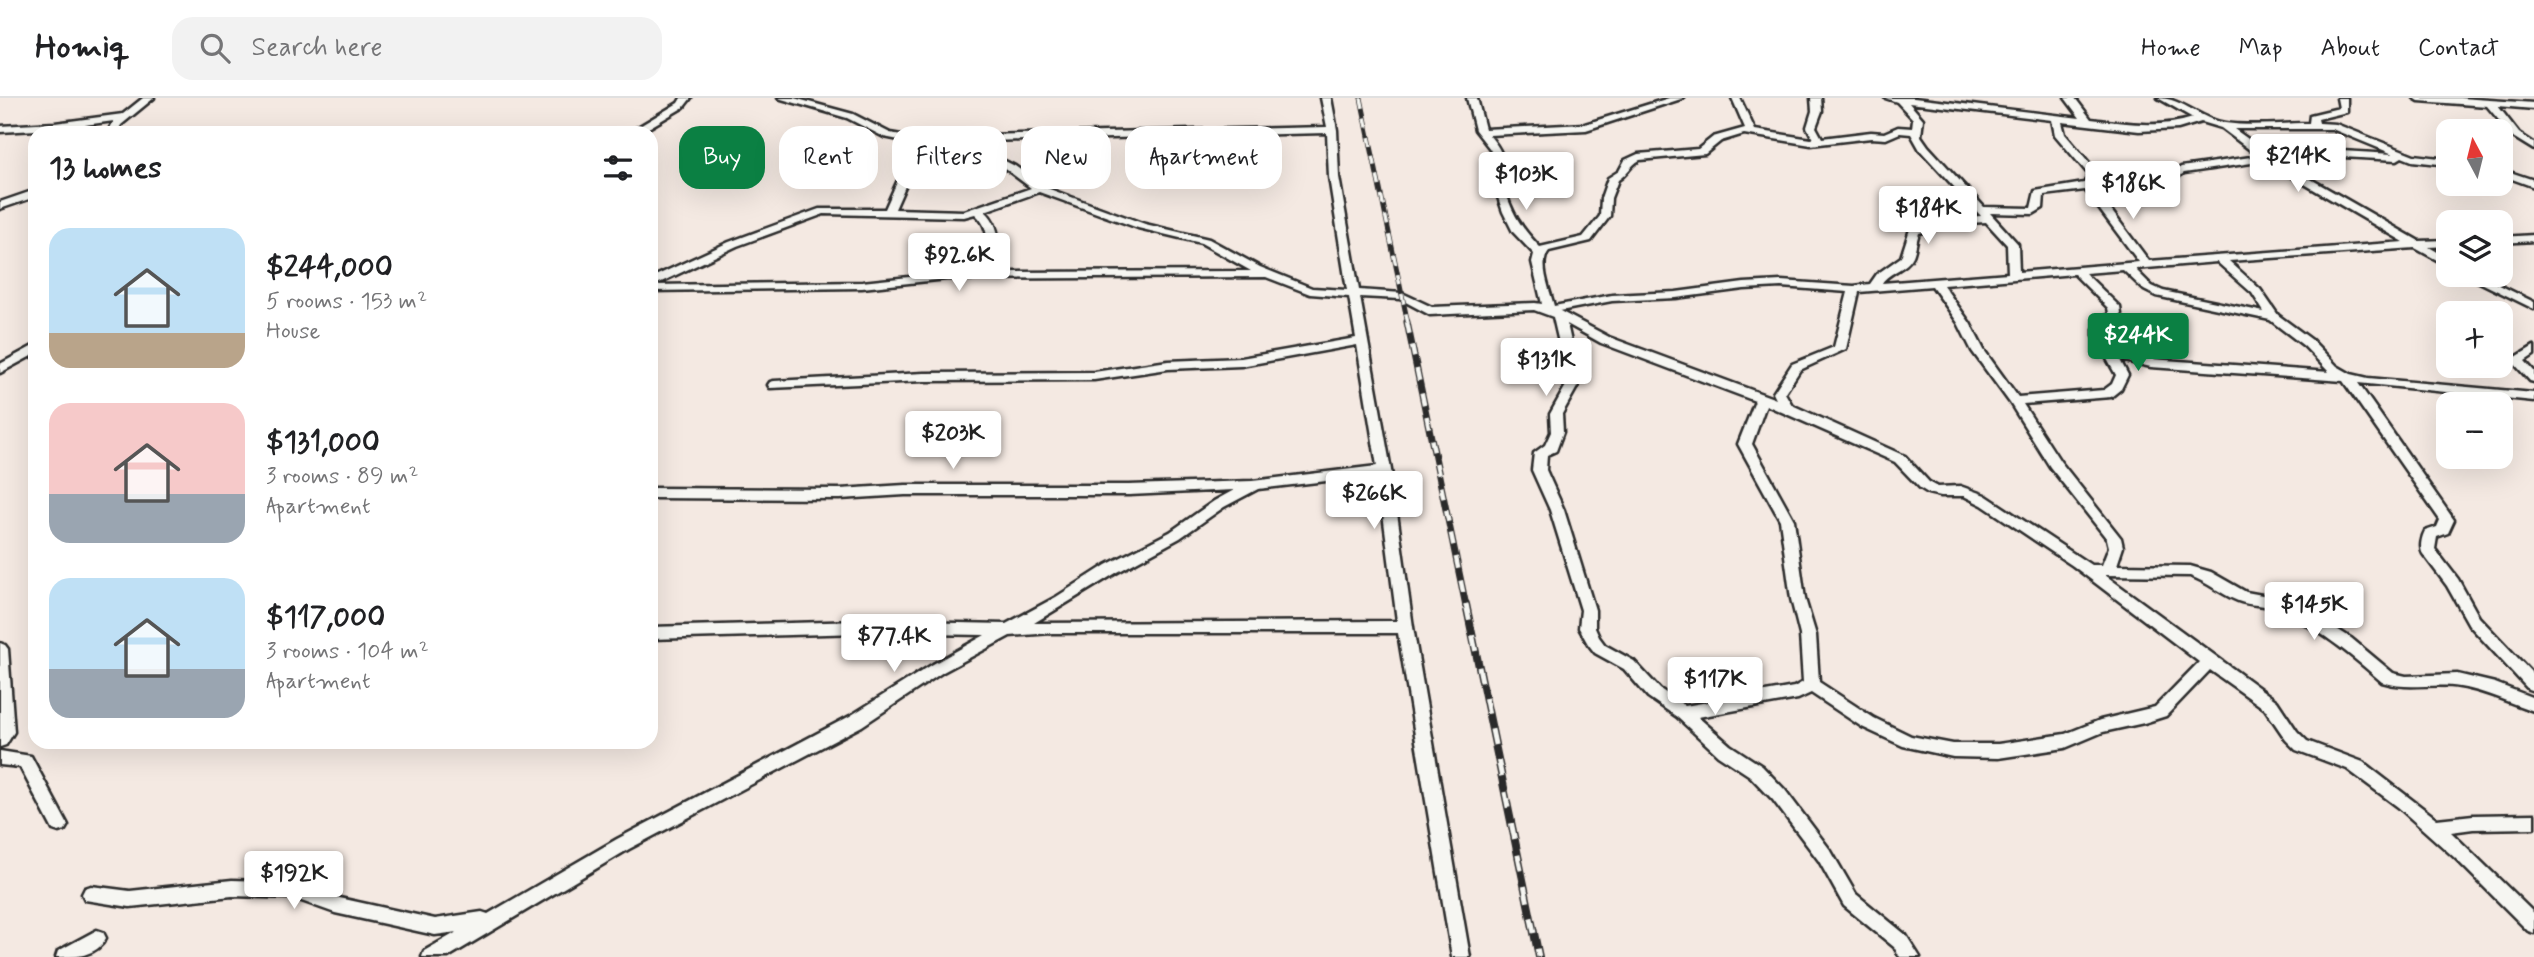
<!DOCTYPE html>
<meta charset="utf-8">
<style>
:root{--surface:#fff;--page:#f2f2f2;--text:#202124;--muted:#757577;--line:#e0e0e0;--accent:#0b8043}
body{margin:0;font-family:Mynerve,sans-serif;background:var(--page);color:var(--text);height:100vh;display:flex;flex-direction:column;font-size:26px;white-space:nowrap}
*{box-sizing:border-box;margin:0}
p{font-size:23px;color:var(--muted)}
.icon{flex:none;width:38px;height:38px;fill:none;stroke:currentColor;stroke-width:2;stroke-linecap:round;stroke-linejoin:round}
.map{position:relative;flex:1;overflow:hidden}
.panel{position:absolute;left:28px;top:28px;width:630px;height:623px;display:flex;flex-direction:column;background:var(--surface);border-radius:21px;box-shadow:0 7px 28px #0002}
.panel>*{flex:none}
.top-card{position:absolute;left:679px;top:28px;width:665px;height:63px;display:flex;gap:14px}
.needle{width:46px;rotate:353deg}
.tools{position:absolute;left:2436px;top:21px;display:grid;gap:14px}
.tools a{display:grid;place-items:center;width:77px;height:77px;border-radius:14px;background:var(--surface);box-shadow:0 7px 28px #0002;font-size:35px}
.price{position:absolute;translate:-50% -60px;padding:0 16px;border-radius:7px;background:#fff;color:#222;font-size:23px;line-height:46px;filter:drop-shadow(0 2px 4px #0008)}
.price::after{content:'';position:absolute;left:50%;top:42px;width:21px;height:16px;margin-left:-10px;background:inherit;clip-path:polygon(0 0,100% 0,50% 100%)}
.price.active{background:var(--accent);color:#fff}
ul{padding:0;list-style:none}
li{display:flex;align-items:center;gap:21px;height:175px;padding:0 21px}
li span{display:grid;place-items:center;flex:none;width:196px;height:140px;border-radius:21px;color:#555}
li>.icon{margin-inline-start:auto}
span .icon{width:84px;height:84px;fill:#fffc;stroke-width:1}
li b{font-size:30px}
h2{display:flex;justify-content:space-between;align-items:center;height:84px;padding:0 21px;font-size:30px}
.pill{padding:0 24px;border-radius:21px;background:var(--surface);box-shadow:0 7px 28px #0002;font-size:24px;line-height:63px}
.pill.active{background:var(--accent);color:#fff}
header{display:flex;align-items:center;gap:42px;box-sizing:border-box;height:98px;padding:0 35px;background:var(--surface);border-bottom:2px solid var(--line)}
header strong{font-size:33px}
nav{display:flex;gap:38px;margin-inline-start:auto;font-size:24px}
.search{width:490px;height:63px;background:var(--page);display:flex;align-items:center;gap:18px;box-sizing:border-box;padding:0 24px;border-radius:21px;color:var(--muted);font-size:26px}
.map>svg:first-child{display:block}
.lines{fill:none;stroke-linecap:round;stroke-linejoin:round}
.minor-casing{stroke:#2b2b2b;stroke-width:5}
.minor{fill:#f6f6f2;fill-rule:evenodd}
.rail-far2-casing{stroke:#2b2b2b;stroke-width:5}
.rail-far1-casing{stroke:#2b2b2b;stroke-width:7}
.rail-casing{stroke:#2b2b2b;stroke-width:8}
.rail-far2{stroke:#f6f6f2;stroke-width:3.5;stroke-dasharray:10;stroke-linecap:butt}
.rail-far1{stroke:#f6f6f2;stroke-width:4.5;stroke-dasharray:12;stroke-linecap:butt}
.rail{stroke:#f6f6f2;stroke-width:5;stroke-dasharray:16;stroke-linecap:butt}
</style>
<header>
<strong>Homiq</strong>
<div class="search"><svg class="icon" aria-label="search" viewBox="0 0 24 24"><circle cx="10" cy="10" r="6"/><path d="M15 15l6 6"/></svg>Search here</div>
<nav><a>Home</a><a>Map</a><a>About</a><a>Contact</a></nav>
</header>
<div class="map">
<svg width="2534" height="859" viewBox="0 0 2534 859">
<rect width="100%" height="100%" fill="#f4e9e2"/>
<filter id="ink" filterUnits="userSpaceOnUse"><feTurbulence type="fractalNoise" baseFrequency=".0143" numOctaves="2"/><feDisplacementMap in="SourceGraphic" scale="14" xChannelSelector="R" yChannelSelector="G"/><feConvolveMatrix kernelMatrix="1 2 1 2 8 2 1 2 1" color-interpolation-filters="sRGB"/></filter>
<g filter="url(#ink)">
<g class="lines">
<defs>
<path id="minor" d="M143,0H154L121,27L117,35H107L114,23L55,31L0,34V28L55,25L123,16Z
M681,0H691L684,9L640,35H628L678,5Z
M778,0H794L853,16L890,35L931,42V39L935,38L1327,29L1321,0H1331L1337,32L1339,79L1359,192L1402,195L1432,209L1535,205L1542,206L1532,164L1534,156L1513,134L1503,114L1493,85L1494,62L1490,51L1475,32L1467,0H1477L1485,31L1585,26L1669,0H1684L1586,32L1489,37C1511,63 1498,62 1504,88C1511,114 1521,130 1540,149L1583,139L1600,118L1601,100L1608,80L1619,73L1625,62L1638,56L1698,51L1713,39L1745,30L1732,0H1740L1755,32L1811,41H1813L1807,29L1812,13L1811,0H1821L1822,13L1816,29L1822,40L1871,34L1884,35L1898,29L1912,30L1913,21L1897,4L1885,0H1914L2080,20L2065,0H2075L2091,21C2125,25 2159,31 2193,20L2158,0C2183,0 2201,22 2225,25C2252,29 2282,25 2309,25L2310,17L2339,10L2337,0H2347V14L2318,21L2319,25L2336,26L2414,57L2448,61V67L2412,63L2402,59L2397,62L2342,59L2313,68H2288L2419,143L2448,142V148L2429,149L2448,160V168L2415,150L2229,163L2260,191L2278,217L2312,242L2337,268L2351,276L2368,280L2534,295V303L2358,285L2454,422L2448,435L2437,439L2435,451L2458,481L2479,519L2534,577V593L2528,591L2469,527L2447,488L2423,456C2419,450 2422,438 2425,433L2437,429L2440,422L2343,283L2151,269L2120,262L2128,277L2121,291L2111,299L2023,306L2060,363L2121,440L2123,449L2117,467L2190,468L2211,474L2246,494L2273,499L2307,512L2351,540L2393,575L2406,578L2457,576L2495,585L2534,600V613C2509,605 2486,593 2460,589C2433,584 2410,593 2382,584C2349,555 2316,528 2275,511C2263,506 2250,508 2238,503C2221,496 2207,484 2190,478L2105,477L2277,603L2297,633L2307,643L2363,664L2437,721L2473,717L2534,716V730L2473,731L2451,734L2534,815V835L2528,833L2455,760L2398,709L2347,671L2296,652L2286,642L2265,611L2210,572L2166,618L2144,625L2103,634L2065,650L1998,660L1953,659L1903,648L1862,629L1811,595L1798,601L1698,619L1730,647L1762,668L1785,692L1831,753L1856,796L1906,837L1920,859H1900L1894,849L1844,808L1819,763L1773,702L1750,678L1718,657L1677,619L1648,599L1624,571L1595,555L1588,546L1579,530L1581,512L1550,412L1532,372L1534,355L1545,347L1551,334L1550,316L1568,284L1553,219L1534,212L1430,217L1400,201L1360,199L1391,372L1413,529L1470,859H1452L1398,535H1052L1010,538L943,574L862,628L629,751L448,859H422L424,853L457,834L435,837L335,815L293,800L232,798L130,809L85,802L82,796L85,790L91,788L130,793L232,782L293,784L335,799L435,821L482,814L488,816L617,741L850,618L933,566L985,537L862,535L651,541V529L862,523L1006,526L1056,499L1106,467L1170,434L1214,403L1234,392L1129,397H905L840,401L651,400V390L840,391L905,387H1129L1252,383L1377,368L1357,247L1241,268L1168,271L1094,282L924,283L770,290L768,287L770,284L774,283L924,275L1094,274L1168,263L1241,260L1356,240L1349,199L1310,196L1266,179L947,181L862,190L651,193V180L729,144L819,111H885L902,73L926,58L929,48L884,39L847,20ZM1909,5L2052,22L2055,37L2089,77L2084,85L2035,93L2031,110L1984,109L1928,48L1921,38L1923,21ZM2062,24L2139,33L2178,31L2201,24L2221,30L2258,58L2181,69L2173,75L2160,77L2098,75L2065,36ZM2234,31H2332L2393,56L2341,53L2312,62H2278ZM1327,35L1329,79L1347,192L1312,190L1260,169L1209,141L1145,126L1044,89L1015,68L983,52L940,44ZM1900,35L1911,36L1920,52L1981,118L1951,120L1910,131L1901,159L1877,176L1870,186L1854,188L1781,183L1744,185L1676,194L1612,197L1554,208C1550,192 1538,166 1549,153L1591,143L1610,118L1611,100L1618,82C1628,76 1630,67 1640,62L1705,56L1721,43L1744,36L1811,47L1871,40L1886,41ZM938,49L976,56L1007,72L1031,90L964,113L895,111L910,77L935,61ZM2265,63L2404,144L2149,163L2093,88L2096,81C2117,82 2169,89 2184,75ZM2085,92L2139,164L2019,174L2018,146L1990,115L2033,116L2043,110L2044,97ZM1039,94L1138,130L1201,145L1251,173L995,174C999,152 1003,129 985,113ZM824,116L964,119L975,116C993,131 987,154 984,174L947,175L862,184L655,187L737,148ZM1986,124L2007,147L2008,175L1882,185C1890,173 1906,172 1913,158C1916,151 1916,143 1919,135L1951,126ZM2217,164L2252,195L2264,214L2163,193L2152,188L2135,171ZM2123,172L2144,192L2156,198L2270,222L2304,248L2329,274L2151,261L2115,254L2106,238V232L2121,216L2120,209L2085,175ZM2074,176L2108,210L2109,215L2094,231V238L2116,277L2112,286L2104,292L2018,299L1984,252L1970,225L1943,187ZM1932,188L1958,225L1972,253L2010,305L2050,369L2107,441L2109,449L2102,467H2091L1985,397L1960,388L1938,389L1929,384L1905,358L1792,307L1785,295L1800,272L1846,251L1859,194ZM1781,189L1848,194L1834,249L1792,266L1773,295L1776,301L1609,239L1560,213L1612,203L1676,200L1744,191ZM1567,226L1601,245L1755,303L1738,346L1780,422L1791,501L1800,537L1803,584L1794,589L1685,608L1660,591L1634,563L1605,547L1599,539L1595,530V512L1564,412L1546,372L1547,357L1556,353L1563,334L1562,316L1580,284ZM1766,307L1895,364L1920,390L1928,395L1941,398H1964L1982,407L2073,468L2199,564L2155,609L2100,622L2065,636L1998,646H1953L1911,638L1874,620L1819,584L1816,537L1805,501L1794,422L1752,346ZM1378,377L1397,523L1034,525L1116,475L1180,440L1224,409L1258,391Z
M2414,0H2460L2534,5V11L2498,8L2519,35L2534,45V52L2513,39L2487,8L2419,3Z
M2501,71L2534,82V89L2501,77Z
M35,92V99L0,111V104Z
M2534,137V143L2501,145V139Z
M2465,177H2479L2534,204V211Z
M35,247V256L0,275V266Z
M2534,248V257L2525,263L2534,273V284L2530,283L2511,262Z
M0,545L5,547L8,551L14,634L6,647L0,649Z
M0,653L31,658L68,727L65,732L59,734L53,732L20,669L0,667Z
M97,832L103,834L106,840C97,859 74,859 56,859L58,853Z"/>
</defs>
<use href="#minor" class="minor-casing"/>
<use href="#minor" class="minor"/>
<defs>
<path id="rail-far2" d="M1361,0L1408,226"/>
<path id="rail-far1" d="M1407,224L1466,508"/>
<path id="rail" d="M1466,506L1539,859"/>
</defs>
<use href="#rail-far2" class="rail-far2-casing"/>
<use href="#rail-far1" class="rail-far1-casing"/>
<use href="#rail" class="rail-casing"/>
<use href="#rail-far2" class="rail-far2"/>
<use href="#rail-far1" class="rail-far1"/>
<use href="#rail" class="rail"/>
</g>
</g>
</svg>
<div class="tools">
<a><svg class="needle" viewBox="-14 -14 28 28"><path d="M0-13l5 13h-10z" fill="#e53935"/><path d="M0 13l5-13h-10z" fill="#757577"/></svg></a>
<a><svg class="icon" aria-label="layers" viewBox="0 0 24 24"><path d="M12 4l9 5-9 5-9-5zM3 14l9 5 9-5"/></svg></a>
<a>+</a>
<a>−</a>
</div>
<b class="price" style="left:2298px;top:96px">$214K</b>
<b class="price" style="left:1526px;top:114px">$103K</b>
<b class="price" style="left:2133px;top:123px">$186K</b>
<b class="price" style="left:1928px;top:148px">$184K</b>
<b class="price" style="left:959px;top:195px">$92.6K</b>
<b class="price active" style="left:2138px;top:275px">$244K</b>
<b class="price" style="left:1546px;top:300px">$131K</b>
<b class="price" style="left:953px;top:373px">$203K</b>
<b class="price" style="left:1374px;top:433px">$266K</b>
<b class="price" style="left:2314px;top:544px">$145K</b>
<b class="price" style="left:894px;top:576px">$77.4K</b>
<b class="price" style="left:1715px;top:619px">$117K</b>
<b class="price" style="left:294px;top:813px">$192K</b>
<div class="top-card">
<a class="pill active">Buy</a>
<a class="pill">Rent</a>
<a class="pill">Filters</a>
<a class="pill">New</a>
<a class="pill">Apartment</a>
</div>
<section class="panel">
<h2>13 homes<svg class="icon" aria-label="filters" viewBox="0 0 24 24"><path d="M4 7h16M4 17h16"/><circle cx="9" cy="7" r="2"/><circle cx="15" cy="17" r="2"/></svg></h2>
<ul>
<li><span style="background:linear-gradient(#bfe0f5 75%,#b9a48a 0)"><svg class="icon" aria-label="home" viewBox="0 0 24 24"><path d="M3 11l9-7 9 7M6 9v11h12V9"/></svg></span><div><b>$244,000</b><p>5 rooms · 153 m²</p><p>House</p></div></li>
<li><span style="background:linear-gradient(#f6c9c9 65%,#9aa5b1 0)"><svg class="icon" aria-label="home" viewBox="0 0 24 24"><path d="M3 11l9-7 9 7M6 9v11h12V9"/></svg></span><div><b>$131,000</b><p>3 rooms · 89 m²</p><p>Apartment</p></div></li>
<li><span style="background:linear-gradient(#bfe0f5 65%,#9aa5b1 0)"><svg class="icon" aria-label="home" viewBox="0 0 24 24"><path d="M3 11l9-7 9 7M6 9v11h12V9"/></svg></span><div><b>$117,000</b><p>3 rooms · 104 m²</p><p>Apartment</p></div></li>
</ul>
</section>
</div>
